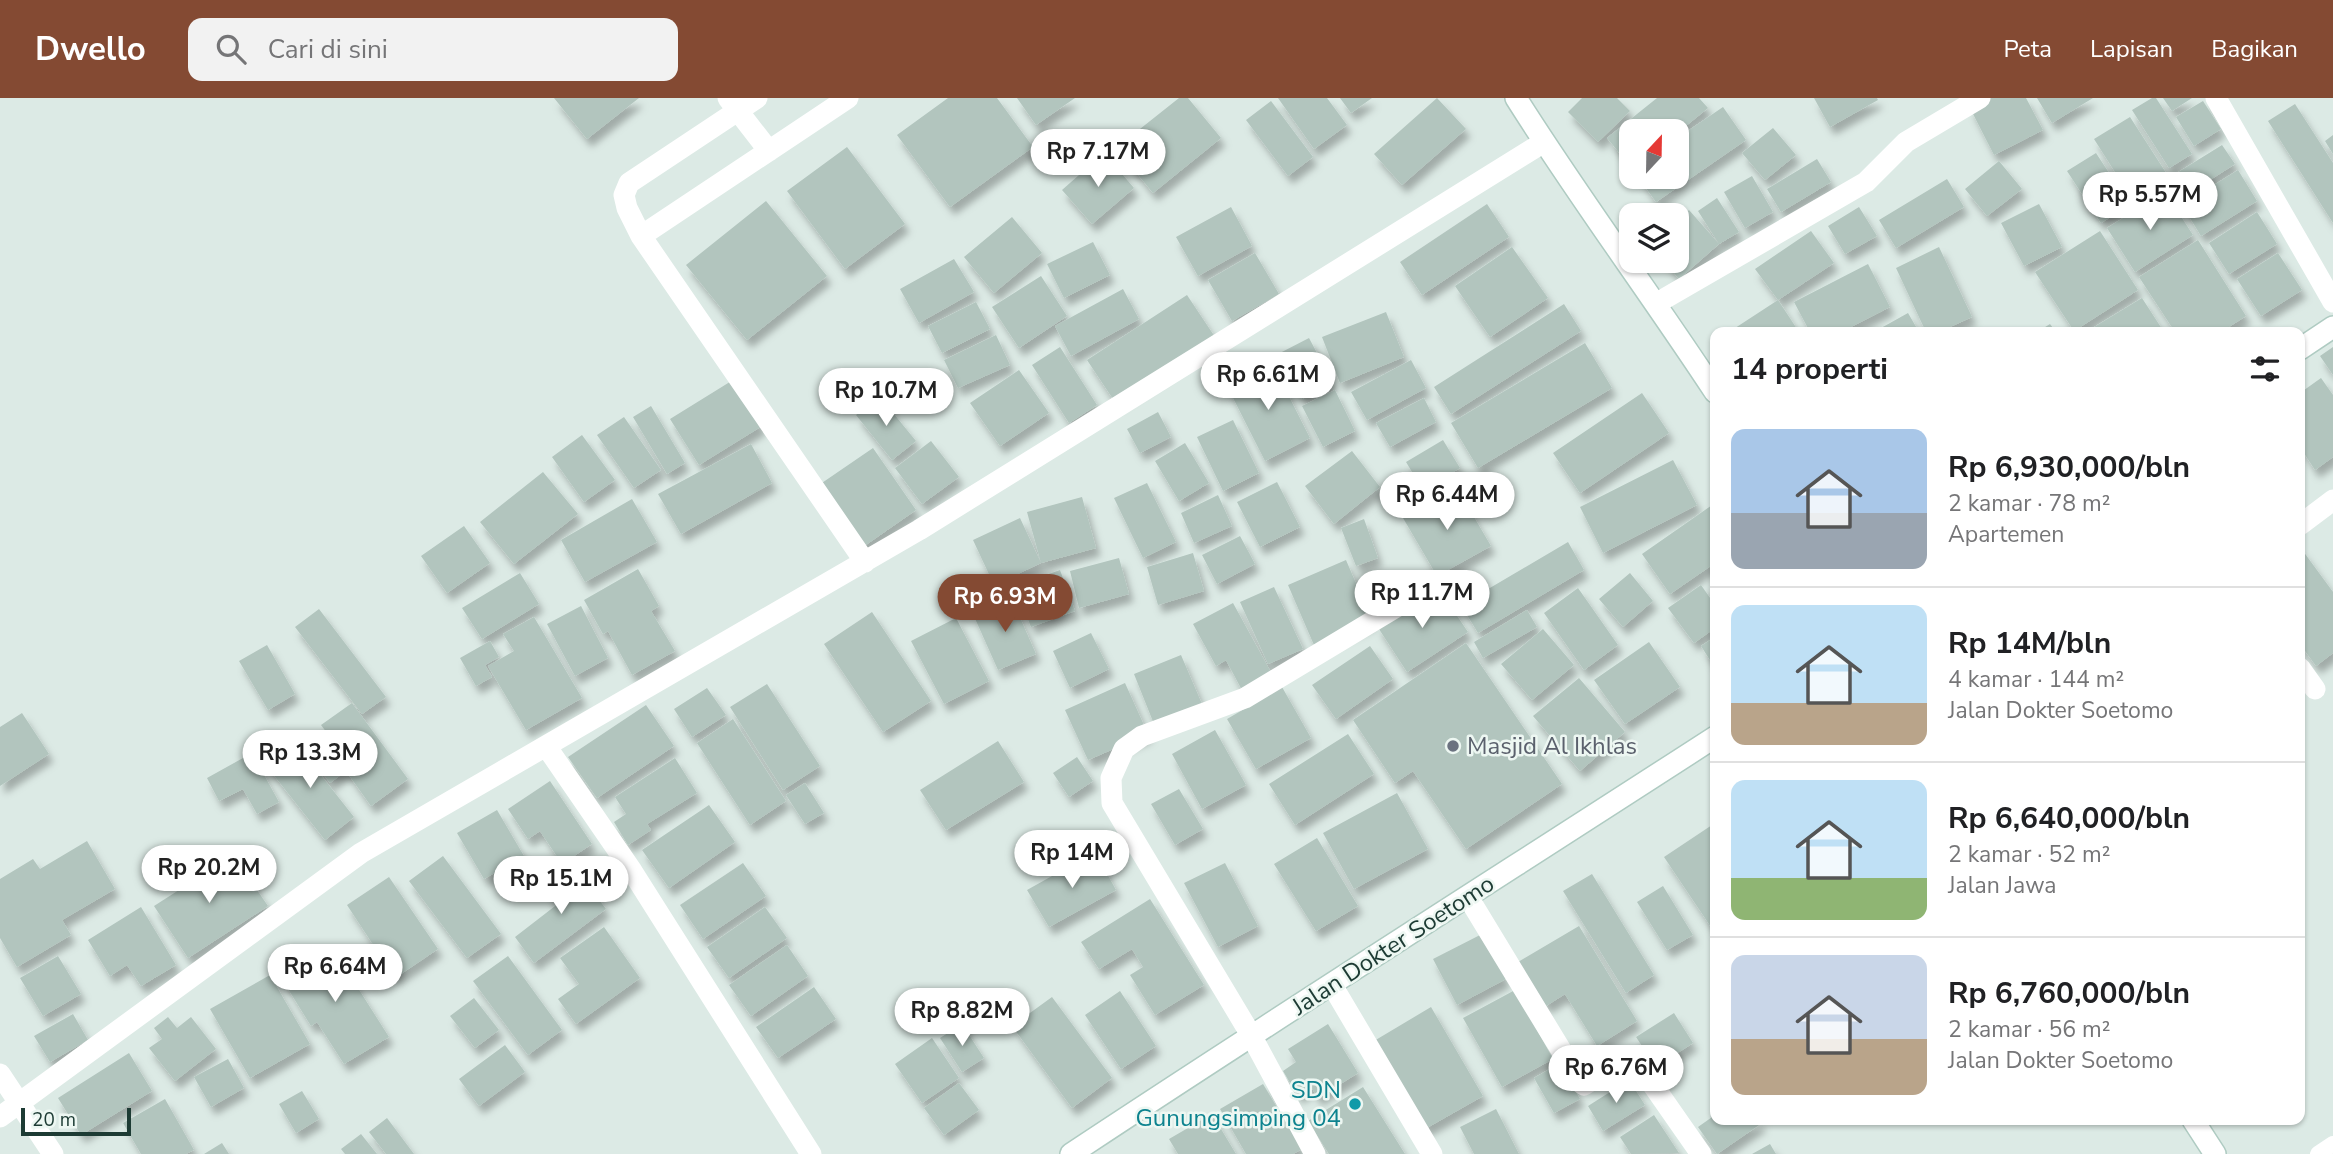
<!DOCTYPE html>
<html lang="id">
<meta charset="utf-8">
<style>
:root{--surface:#fff;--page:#f2f2f2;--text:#202124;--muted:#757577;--line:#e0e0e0;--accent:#844a33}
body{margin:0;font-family:"Nunito Sans",sans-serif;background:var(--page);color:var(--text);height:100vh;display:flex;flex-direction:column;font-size:26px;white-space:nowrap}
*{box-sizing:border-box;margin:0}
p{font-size:23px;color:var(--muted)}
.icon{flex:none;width:38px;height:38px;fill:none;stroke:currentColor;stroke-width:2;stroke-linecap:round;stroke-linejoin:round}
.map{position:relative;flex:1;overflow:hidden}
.details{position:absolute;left:1710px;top:229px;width:595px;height:798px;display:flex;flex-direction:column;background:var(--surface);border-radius:14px;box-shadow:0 2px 5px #0004}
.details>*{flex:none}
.needle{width:46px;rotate:22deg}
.tools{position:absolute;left:1619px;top:21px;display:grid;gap:14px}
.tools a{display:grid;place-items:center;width:70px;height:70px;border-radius:14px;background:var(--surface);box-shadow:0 2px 5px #0004;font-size:35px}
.scale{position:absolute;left:21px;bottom:18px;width:110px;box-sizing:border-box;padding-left:7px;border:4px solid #1d3b34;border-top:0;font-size:19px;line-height:24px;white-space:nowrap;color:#1d3b34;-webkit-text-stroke:5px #edf7f2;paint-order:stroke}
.price{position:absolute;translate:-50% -60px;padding:0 16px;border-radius:24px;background:#fff;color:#222;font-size:23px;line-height:46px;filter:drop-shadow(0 2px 4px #0008)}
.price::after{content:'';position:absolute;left:50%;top:42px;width:21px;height:16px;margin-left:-10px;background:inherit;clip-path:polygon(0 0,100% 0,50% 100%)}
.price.selected{background:var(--accent);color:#fff}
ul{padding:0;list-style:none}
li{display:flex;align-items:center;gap:21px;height:175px;padding:0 21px}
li+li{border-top:2px solid var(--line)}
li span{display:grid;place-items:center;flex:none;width:196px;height:140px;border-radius:14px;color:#555}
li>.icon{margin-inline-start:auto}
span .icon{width:84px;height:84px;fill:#fffc;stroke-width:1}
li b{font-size:30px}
h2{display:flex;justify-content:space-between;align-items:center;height:84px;padding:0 21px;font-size:30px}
header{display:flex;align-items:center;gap:42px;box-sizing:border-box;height:98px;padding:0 35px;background:var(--accent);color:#fff}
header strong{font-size:33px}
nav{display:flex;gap:38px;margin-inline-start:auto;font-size:24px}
.search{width:490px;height:63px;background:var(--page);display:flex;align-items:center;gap:18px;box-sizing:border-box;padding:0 24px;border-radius:14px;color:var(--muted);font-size:26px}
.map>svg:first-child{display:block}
.building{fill:#b2c5be;filter:url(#shadow)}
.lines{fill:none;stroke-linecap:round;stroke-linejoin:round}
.secondary-casing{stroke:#afcbc2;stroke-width:24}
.lane{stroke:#fff;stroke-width:16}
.street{stroke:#fff;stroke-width:21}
.secondary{stroke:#fff;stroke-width:21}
.worship-dot{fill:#6b7280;stroke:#edf7f2;stroke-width:2.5}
.culture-dot{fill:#0f9aa8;stroke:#edf7f2;stroke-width:2.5}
.labels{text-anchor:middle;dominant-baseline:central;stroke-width:5;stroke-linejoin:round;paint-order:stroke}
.worship-label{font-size:24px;fill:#5b616d;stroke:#edf7f2;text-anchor:start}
.street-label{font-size:24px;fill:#1d3b34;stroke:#edf7f2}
.culture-label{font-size:24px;fill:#0d838f;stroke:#edf7f2;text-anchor:end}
</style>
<header>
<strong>Dwello</strong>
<div class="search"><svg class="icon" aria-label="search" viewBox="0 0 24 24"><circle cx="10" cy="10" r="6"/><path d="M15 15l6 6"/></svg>Cari di sini</div>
<nav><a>Peta</a><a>Lapisan</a><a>Bagikan</a></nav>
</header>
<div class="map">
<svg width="2333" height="1056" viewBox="0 0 2333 1056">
<defs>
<filter id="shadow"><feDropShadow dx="4.5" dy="8" stdDeviation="3.5" flood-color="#0004"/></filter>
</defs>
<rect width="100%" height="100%" fill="#dceae5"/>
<path class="building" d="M554,0H639L587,41Z
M948,0H997L1033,49L950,109L897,37Z
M1017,0H1075L1036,27Z
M1179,0H1188L1221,40L1153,95L1116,50Z
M1278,0H1327L1347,27L1314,51Z
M1340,0H1372L1351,15Z
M1437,0L1466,31L1402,87L1374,56Z
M1582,0H1617L1630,13L1598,44L1568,14Z
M1657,0H1699L1708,10L1676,36V33H1631V69L1607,40Z
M1814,0H1877L1878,2L1830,29Z
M1990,0H2026L2043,32L1994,57L1970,10Z
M2037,0H2093L2052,25Z
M2152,0H2156L2192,56L2169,70L2132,12Z
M2163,0H2192L2172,13Z
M1271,3L1313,59L1288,78L1246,22Z
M2203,3L2221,31L2194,48L2176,19Z
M2295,6L2333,65V125L2268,23Z
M1723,9L1746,42L1656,104L1638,79H1676V41Z
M2130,19L2170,81L2134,104L2094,41Z
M1773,30L1796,57L1765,82L1742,55Z
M2333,37V56L2325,43Z
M2222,47L2235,66L2185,98L2172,78Z
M847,49L905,126L845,171L787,93Z
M1104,55L1134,90L1092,126L1062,92Z
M2096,55L2130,107L2101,125L2067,73Z
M1817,61L1831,84L1781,114L1767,91Z
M1999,63L2022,91L1987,118L1965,91Z
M2238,72L2257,103L2201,138L2182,107Z
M1752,78L1773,114L1745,130L1724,94Z
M1947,81L1964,109L1896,150L1879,122Z
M2165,94L2193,137L2135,174L2107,130Z
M1717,100L1739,134L1719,146L1698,113Z
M766,103L827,178L747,242L686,167Z
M1487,106L1509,139L1422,197L1400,164Z
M2039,106L2062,149L2024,168L2001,125Z
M1231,109L1252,148L1198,178L1176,139Z
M1859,109L1877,138L1845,156L1828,128Z
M1689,112L1719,146L1679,181L1664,163H1676V123Z
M2257,114L2277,146L2229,176L2209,145Z
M1012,119L1042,155L994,195L964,159Z
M1811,133L1834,165L1778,202L1755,171Z
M2100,133L2138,192L2074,233L2035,174Z
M2198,142L2246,218L2221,234H2175L2139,179Z
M1093,144L1110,177L1064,200L1047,166Z
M1512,149L1548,200L1490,239L1455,188Z
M1939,149L1972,219L1939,234H1926L1896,170Z
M1255,155L1279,196L1232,223L1208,182Z
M2278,155L2302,192L2261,218L2237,181Z
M954,161L974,194L919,225L900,191Z
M1868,166L1890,209L1841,234H1810L1794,204Z
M1041,178L1067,218L1019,250L992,209Z
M1123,191L1139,221L1071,258L1055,228Z
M1187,197L1215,239L1115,304L1087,262Z
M2142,200L2164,234H2086Z
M1778,202L1799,234H1729Z
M976,204L990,231L942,255L928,228Z
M1564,206L1581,233L1451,316L1434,289Z
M1386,214L1404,259L1340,285L1322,239Z
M1908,215L1919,234H1884L1881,230Z
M2050,226L2056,234H2037Z
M996,237L1010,267L958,290L944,262Z
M1309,240L1333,285L1302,301L1278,256Z
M1585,245L1612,290L1478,370L1451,325Z
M1060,249L1097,307L1069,325L1032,267Z
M2333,249V277L2320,258Z
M1411,262L1426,290L1367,322L1351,294Z
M1272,265L1310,340L1265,363L1227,288Z
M1019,272L1049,315L1000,348L970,305Z
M2321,280L2333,297V359L2315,372L2300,349V295Z
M733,282L762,328L699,367L670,321Z
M1335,292L1355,333L1323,349L1302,308Z
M1642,295L1669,335L1580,395L1553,355Z
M880,299L916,343L892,362L856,317Z
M1424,300L1436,324L1390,349L1376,325Z
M651,308L685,365L667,376L633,319Z
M1158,314L1171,339L1140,355L1127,331Z
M624,319L661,372L634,390L597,337Z
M1233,322L1259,375L1223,393L1197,339Z
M582,337L615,382L584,404L552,359Z
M1443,342L1460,370L1423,392L1406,364Z
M931,343L959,379L922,406L895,370Z
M1185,345L1209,385L1179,403L1155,363Z
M751,346L772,385L681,436L658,396Z
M873,350L916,412L860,451L816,389Z
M1352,353L1380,389L1334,426L1305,388Z
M1673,362L1697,407L1603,455L1580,409Z
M543,374L578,416L514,466L480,424Z
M1277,384L1300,429L1260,449L1237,404Z
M1147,385L1176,444L1143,460L1114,400Z
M1457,390L1491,448L1437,478L1403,420Z
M1218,397L1232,428L1194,445L1181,415Z
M1082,399L1096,450L1041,465L1027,414Z
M632,401L657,444L585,484L561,442Z
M1715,405V465L1670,496L1642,456Z
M1020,420L1041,465L994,487L973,442Z
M1364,421L1378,460L1356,468L1341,430Z
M464,428L490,465L447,495L421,458Z
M1240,438L1255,466L1217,486L1202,457Z
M1568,444L1584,472L1478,535L1461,507Z
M2300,449L2333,494V555L2316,568L2300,546Z
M1193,455L1204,493L1158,507L1147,469Z
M1119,460L1129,496L1079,510L1070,473Z
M1346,462L1372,523L1314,547L1288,487Z
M638,471L659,508L651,513L675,553L632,577L608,533L603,536L584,502Z
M1060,472L1075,513L1031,529L1015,488Z
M520,475L539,506L482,541L462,510Z
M1630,475L1653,503L1623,529L1599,501Z
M1701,487L1715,507V530L1694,545L1668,510Z
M1274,489L1303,551L1268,566L1240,504Z
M1438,490L1468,534L1407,574L1377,528Z
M1578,490L1618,547L1584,572L1544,515Z
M1011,499L1036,556L998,572L973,516Z
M1233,505L1273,578L1243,594L1226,562L1216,568L1193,526Z
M581,508L608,560L575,578L547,526Z
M319,511L386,599L362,616L295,529Z
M1527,512L1537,529L1483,560L1474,544Z
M872,514L931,603L883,634L824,546Z
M534,519L582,600L526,632L488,568L514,553L503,536Z
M956,520L989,583L944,606L911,543Z
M1543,531L1574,567L1532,602L1501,566Z
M1091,535L1109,571L1070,590L1053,553Z
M1715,539V570L1701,548Z
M490,543L499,559L485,567L492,579L476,588L460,560Z
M1649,544L1680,589L1625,626L1594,582Z
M1466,545L1562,686L1466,751L1413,673L1395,685L1353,622Z
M267,547L295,596L268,612L239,563Z
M1370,548L1393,581L1336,621L1312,587Z
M1181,557L1202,606L1154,626L1134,576Z
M1579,580L1625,634L1580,673L1533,618Z
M1125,585L1148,636L1088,662L1065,612Z
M767,586L820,668L783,692L730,609Z
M1282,589L1311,640L1256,671L1227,621Z
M707,590L726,617L692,639L674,611Z
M352,605L408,681L371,708L346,673L330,685L305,651L327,635L321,627Z
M646,607L674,648L597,700L568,659Z
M22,615L49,656L0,688V629Z
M733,621L786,703L750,727L697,645Z
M1215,632L1246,687L1202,711L1172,656Z
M1348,636L1374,676L1295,727L1269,686Z
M294,643L354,719L325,742L265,666Z
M998,643L1024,684L946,732L920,692Z
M252,655L279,704L257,716L243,691L219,703L207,680Z
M1077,659L1093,683L1069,699L1053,675Z
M675,660L697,695L647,726L651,732L628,747L614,724L626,716L615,699Z
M550,683L592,746L562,766L540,733L528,741L508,711Z
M805,685L824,715L805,726L786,697Z
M1179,691L1203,731L1175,747L1151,706Z
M1397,695L1428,751L1354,791L1323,735Z
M709,707L735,744L669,790L642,752Z
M497,712L524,758L484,781L457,735Z
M1712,727L1715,731V835L1664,759Z
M1317,740L1358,808L1316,833L1274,766Z
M87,743L115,791L62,822L71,837L17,869L0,840V781L33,761L40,771Z
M1095,754L1116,792L1049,829L1027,792Z
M443,758L501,836L467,860L409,783Z
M235,760L268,808L188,860L154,808L179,792L173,783L209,761L216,772Z
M743,765L766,798L703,841L680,807Z
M1225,765L1258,828L1218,849L1184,785Z
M574,770L606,811L534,865L515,839L559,805L548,790Z
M1592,776L1654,877L1626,895L1563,793Z
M389,779L438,851L395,880L347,807Z
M1663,788L1693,837L1667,852L1637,804Z
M1150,801L1204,887L1155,917L1130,877L1143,869L1132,851L1099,871L1081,844Z
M141,809L176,867L141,888L127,867L110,878L88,842Z
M765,809L787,840L729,880L707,849Z
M1579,828L1637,923L1597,948L1565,896L1546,908L1518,864Z
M604,829L640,880L576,926L558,901L579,886L560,860Z
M1482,836L1506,881L1457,907L1433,861Z
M330,846L389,939L344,966L317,924L311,928L280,878Z
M787,847L808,878L751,918L729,887Z
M58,858L81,896L43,918L20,880Z
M508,858L562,932L528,957L473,883Z
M270,877L310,946L250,980L210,911Z
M814,889L836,921L778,960L756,929Z
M1515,892L1553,961L1502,989L1463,920Z
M1120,893L1156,948L1121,971L1085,917Z
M1052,899L1112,980L1072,1010L1012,928Z
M474,900L499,932L475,950L450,918Z
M1431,909L1483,998L1425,1031L1374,943Z
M1674,915L1693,945L1656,969L1636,939Z
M73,916L88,942L50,964L34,938Z
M168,919L177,930L191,919L216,951L175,983L149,950L162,941L154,930Z
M962,926L984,960L962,974L940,940Z
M1328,926L1358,975L1318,1000L1311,989L1298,998L1283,973L1296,964L1288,951Z
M932,940L959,980L922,1005L895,966Z
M505,947L525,974L479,1008L459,981Z
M129,955L152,993L81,1037L58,1000Z
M228,961L244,990L211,1009L194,979Z
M1560,965L1580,1001L1554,1015L1534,980Z
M1629,982L1645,1007L1603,1033L1588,1008Z
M959,985L979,1012L944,1037L924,1010Z
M1263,986L1302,1051L1293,1056H1246L1220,1011Z
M1363,989L1405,1056H1329L1308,1023Z
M302,993L319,1021L296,1035L279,1006Z
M165,1001L194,1052L186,1056H141L123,1025Z
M1496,1011L1519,1056H1474L1460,1029Z
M1212,1016L1236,1056H1178L1169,1041Z
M1654,1017L1679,1055L1631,1056L1620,1039Z
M1715,1017V1022H1760L1762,1025L1717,1056L1698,1029Z
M387,1020L414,1056H386L369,1034Z
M361,1036L377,1056H345L341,1051Z
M222,1045L229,1056H204Z
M1770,1046L1776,1056H1752Z"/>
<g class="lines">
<defs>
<path id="secondary" d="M1516,0C1579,100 1650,195 1715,294
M2300,251L2333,229
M2193,1022L2215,1056
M1071,1056C1284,915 1500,778 1715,639"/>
</defs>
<use href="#secondary" class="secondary-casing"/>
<path class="lane" d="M2318,1056L2333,1046"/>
<path class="street" d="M728,0L769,53
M757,0L629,85L624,97L627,110L641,138L865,464
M2216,0L2333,204
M641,138L848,0
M1657,205L1866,84L1906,44L1980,0
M2300,427L2333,402
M2300,570L2315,591
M546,648L632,773L811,1056
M1468,799L1581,985L1584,987L1629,959L1634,960L1701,1056
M1332,887L1432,1056
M0,976L53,1056
M0,1019L361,755L919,432L1544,44
M1315,1056L1251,937L1112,705L1111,680L1124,651L1142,638L1245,600L1423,493"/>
<use href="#secondary" class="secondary"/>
</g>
<circle class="worship-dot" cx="1453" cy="648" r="7"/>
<circle class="culture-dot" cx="1355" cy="1006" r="7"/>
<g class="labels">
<g class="worship-label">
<text x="1467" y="648">Masjid Al Ikhlas</text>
</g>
<g class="street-label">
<text transform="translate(1393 847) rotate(-33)">Jalan Dokter Soetomo</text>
</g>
<g class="culture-label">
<text x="1341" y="992">SDN<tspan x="1341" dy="28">Gunungsimping 04</tspan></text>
</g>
</g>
</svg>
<div class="tools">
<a><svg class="needle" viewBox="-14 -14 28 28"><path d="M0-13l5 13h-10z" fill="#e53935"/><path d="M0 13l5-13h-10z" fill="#757577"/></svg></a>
<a><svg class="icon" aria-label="layers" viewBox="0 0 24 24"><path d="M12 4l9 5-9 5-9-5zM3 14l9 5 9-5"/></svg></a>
</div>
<div class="scale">20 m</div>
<b class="price" style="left:1098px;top:91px">Rp 7.17M</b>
<b class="price" style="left:2150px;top:134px">Rp 5.57M</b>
<b class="price" style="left:1268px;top:314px">Rp 6.61M</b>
<b class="price" style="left:886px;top:330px">Rp 10.7M</b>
<b class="price" style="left:1447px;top:434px">Rp 6.44M</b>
<b class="price" style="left:1422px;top:532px">Rp 11.7M</b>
<b class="price selected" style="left:1005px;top:536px">Rp 6.93M</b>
<b class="price" style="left:310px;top:692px">Rp 13.3M</b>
<b class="price" style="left:1072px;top:792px">Rp 14M</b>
<b class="price" style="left:209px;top:807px">Rp 20.2M</b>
<b class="price" style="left:561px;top:818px">Rp 15.1M</b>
<b class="price" style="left:335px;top:906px">Rp 6.64M</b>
<b class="price" style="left:962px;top:950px">Rp 8.82M</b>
<b class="price" style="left:1616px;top:1007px">Rp 6.76M</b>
<section class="details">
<h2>14 properti<svg class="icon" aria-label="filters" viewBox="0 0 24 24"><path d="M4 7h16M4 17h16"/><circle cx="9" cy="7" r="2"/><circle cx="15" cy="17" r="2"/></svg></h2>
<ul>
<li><span style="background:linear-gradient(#a9c7e8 60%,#9aa5b1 0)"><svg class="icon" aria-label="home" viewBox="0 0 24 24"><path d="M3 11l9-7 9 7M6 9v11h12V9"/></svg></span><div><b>Rp 6,930,000/bln</b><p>2 kamar · 78 m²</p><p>Apartemen</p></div></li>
<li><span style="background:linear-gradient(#bfe0f5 70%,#b9a48a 0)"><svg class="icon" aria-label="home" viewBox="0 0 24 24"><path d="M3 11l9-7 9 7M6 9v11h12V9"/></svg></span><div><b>Rp 14M/bln</b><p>4 kamar · 144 m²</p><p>Jalan Dokter Soetomo</p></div></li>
<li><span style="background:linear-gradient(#bfe0f5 70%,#8fb573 0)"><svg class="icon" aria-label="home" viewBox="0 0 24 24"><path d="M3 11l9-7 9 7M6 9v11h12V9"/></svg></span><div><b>Rp 6,640,000/bln</b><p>2 kamar · 52 m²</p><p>Jalan Jawa</p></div></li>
<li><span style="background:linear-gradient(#c9d6e8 60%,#b9a48a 0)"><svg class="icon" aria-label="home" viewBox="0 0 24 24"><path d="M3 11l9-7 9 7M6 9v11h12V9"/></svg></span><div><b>Rp 6,760,000/bln</b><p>2 kamar · 56 m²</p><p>Jalan Dokter Soetomo</p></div></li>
</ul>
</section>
</div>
